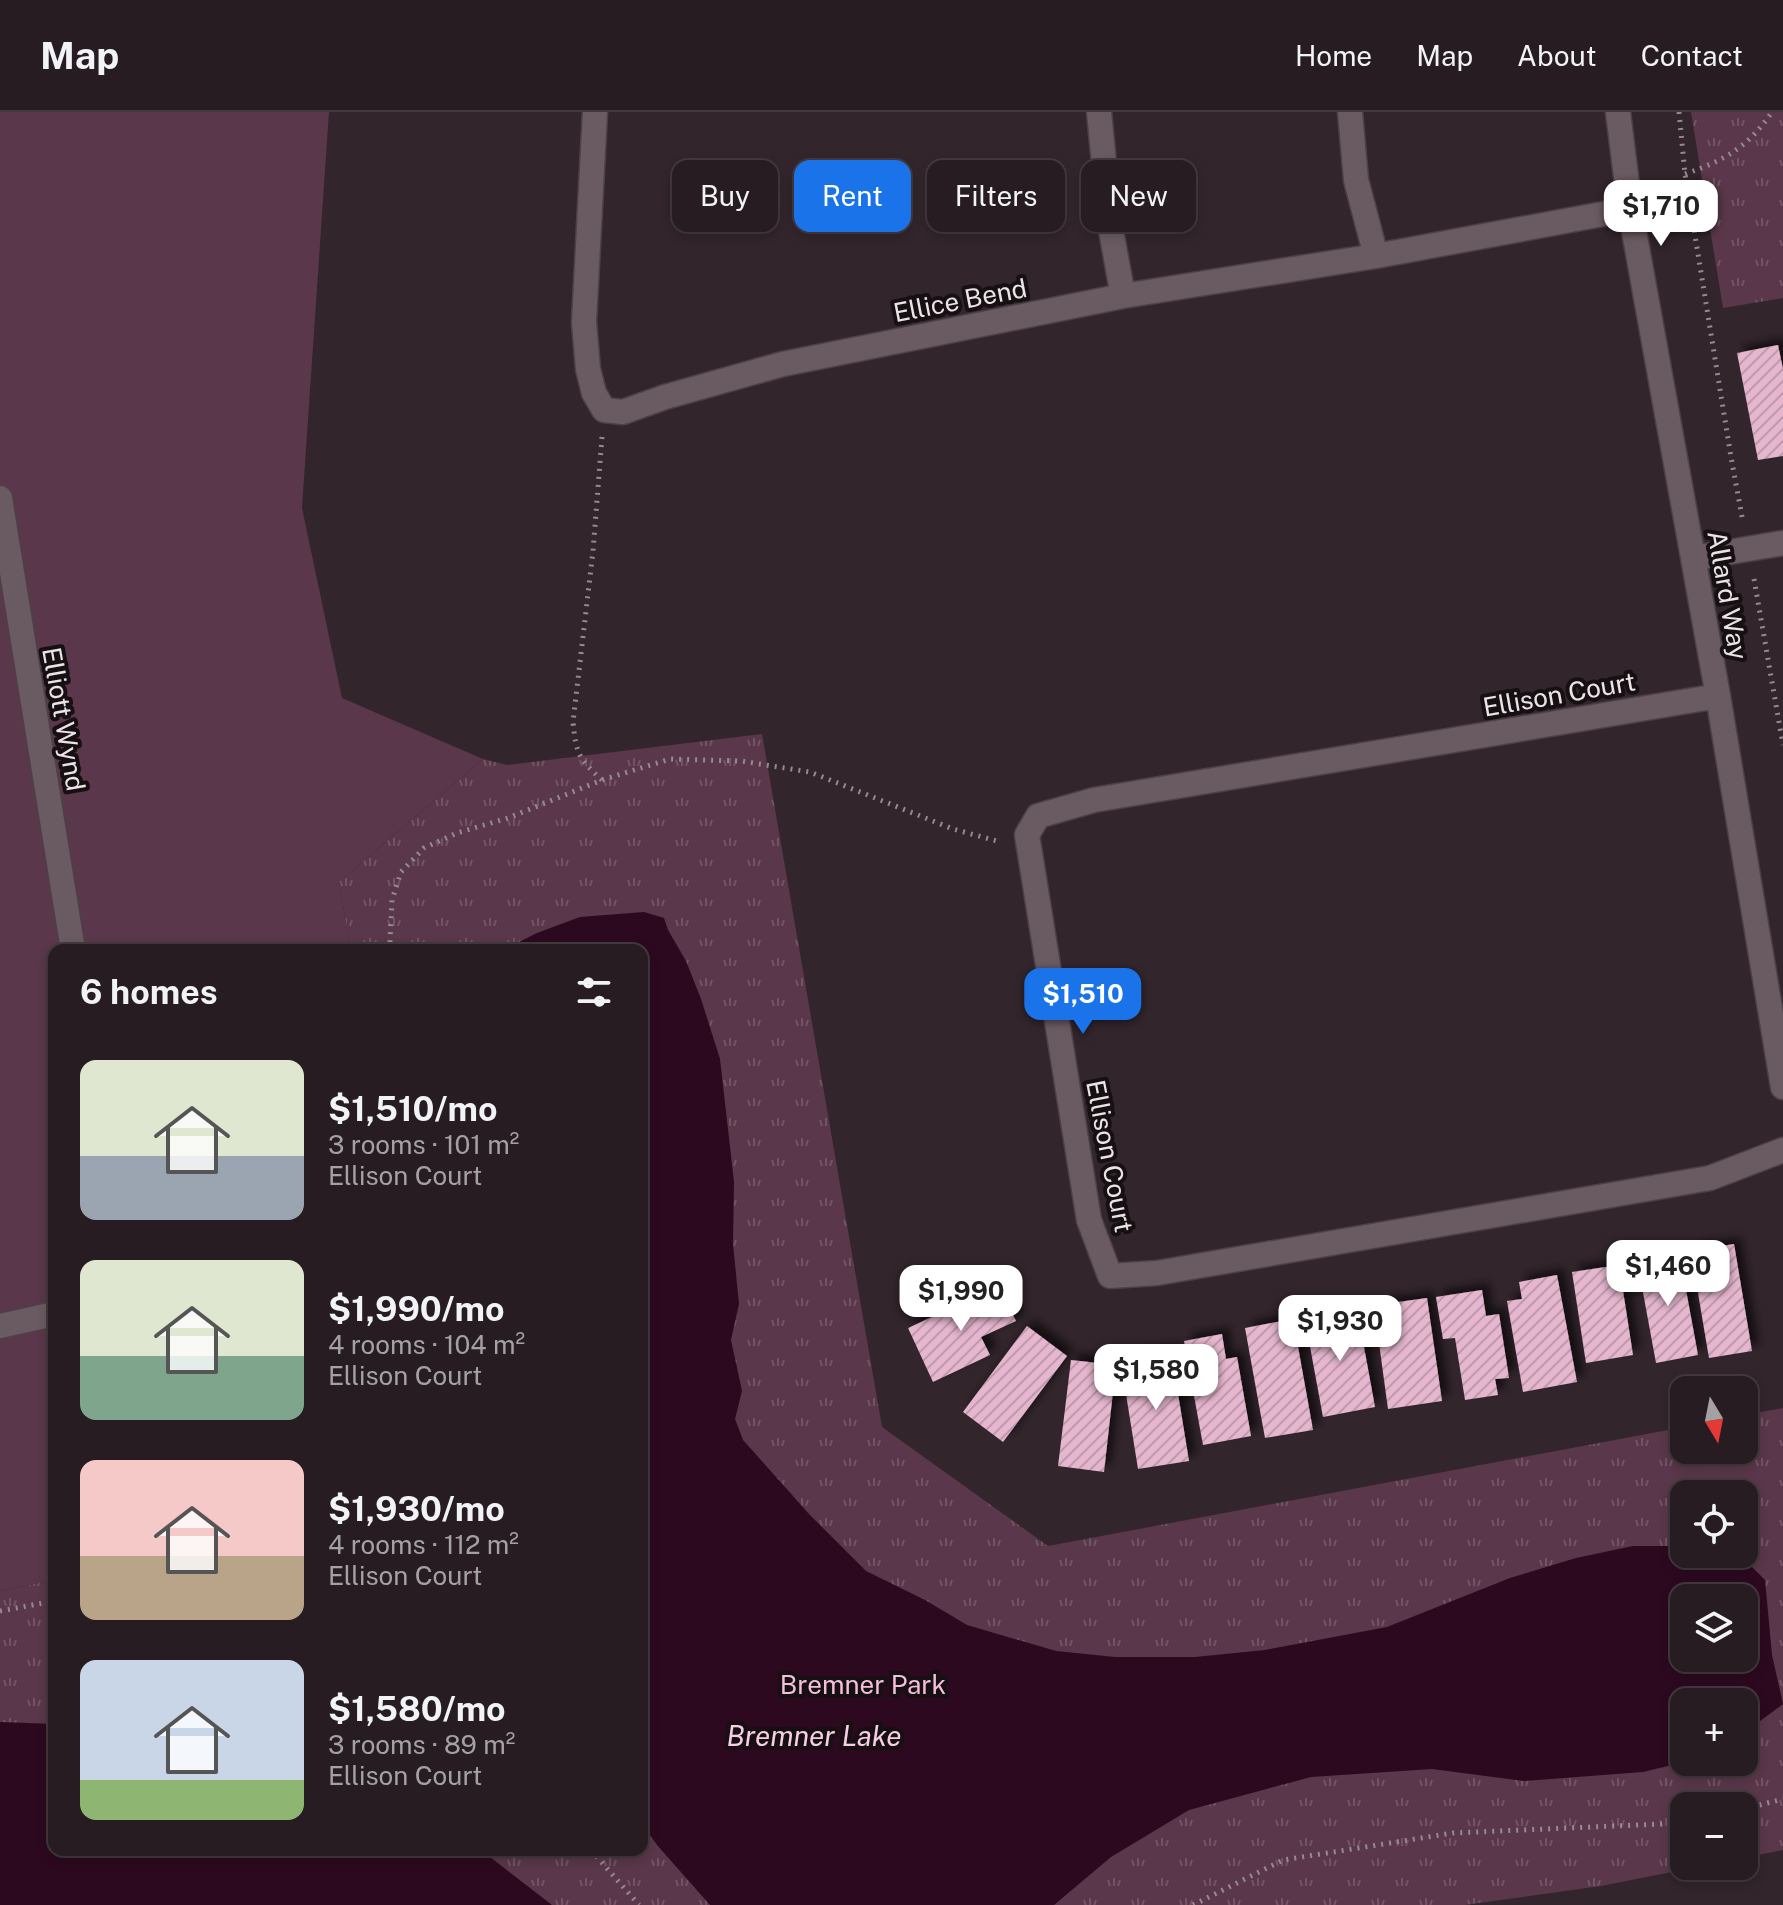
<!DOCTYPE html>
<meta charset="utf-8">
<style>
:root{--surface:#261c21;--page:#2e252a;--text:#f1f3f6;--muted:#a4a1a5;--line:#423a3f;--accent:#1a73e8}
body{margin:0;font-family:"Public Sans",sans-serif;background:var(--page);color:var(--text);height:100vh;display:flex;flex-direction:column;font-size:30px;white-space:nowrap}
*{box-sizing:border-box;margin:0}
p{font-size:26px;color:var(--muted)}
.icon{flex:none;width:44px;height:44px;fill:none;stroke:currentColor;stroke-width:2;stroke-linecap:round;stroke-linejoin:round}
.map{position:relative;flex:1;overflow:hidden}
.sheet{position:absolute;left:48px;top:832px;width:600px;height:912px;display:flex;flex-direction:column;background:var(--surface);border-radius:16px;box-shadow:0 4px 12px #0003,0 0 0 2px var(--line)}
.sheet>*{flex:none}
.banner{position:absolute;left:672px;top:48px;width:760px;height:72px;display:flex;gap:16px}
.needle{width:52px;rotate:170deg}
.fabs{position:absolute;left:1670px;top:1264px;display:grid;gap:16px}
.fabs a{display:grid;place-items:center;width:88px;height:88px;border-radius:16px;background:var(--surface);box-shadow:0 4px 12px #0003,0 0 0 2px var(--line);font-size:40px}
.price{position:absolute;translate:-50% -68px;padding:0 18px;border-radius:16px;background:#fff;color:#222;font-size:26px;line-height:52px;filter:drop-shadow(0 2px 4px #0008)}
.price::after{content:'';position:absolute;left:50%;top:48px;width:24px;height:18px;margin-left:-12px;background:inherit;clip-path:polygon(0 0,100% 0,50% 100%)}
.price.selected{background:var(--accent);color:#fff}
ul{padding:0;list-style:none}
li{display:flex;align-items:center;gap:24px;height:200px;padding:0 32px}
li span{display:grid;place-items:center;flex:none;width:224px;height:160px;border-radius:16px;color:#555}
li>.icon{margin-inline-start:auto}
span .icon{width:96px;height:96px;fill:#fffc;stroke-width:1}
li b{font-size:34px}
h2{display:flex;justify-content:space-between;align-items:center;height:96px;padding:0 32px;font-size:34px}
.chip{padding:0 28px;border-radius:16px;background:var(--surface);box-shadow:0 4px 12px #0003,0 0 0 2px var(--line);font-size:28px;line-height:72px}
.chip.selected{background:var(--accent);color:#fff}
header{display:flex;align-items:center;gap:48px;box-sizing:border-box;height:112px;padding:0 40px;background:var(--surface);border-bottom:2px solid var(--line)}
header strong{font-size:38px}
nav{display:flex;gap:44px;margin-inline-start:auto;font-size:28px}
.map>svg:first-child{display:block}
.green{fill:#5a374a}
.park{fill:url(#park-tufts);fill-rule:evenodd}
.water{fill:#2c091f;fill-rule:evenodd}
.building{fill:url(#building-hatch);filter:url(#shadow)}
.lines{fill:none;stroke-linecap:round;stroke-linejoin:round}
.minor-casing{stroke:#4c4147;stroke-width:27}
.path{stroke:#958a90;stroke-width:5;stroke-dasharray:2 6;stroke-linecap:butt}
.minor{stroke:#6a5b62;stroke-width:24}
.labels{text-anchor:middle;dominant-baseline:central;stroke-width:8;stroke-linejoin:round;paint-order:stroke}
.street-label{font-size:26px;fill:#ece3e8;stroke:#161013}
.park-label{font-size:26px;fill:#f7bedc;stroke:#161013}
.water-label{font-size:28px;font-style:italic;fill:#f9cde4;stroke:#161013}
</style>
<header>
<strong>Map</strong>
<nav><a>Home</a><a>Map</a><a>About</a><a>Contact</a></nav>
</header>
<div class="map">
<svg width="1783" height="1793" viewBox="0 0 1783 1793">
<defs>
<pattern id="park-tufts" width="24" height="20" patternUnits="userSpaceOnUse" patternTransform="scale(2)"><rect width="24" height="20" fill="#5a374a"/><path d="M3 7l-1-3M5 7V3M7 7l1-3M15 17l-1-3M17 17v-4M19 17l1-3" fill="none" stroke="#725464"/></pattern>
<pattern id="building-hatch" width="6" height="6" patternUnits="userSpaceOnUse" patternTransform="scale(2)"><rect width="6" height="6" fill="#e6b6cf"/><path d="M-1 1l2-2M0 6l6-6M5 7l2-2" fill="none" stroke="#be9aad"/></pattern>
<filter id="shadow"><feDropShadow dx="7" dy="-7" stdDeviation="4" flood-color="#0009"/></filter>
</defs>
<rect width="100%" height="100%" fill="#32252c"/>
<path class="green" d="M0,0H329L302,396L342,586L483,647L339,770L351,838H54V1468L0,1479Z"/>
<path class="park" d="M1691,0H1783V186L1723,196Z
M762,622L882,1315L1048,1434L1684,1315V1338H1744V1303L1783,1296V1738L1744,1746V1694H1684V1754H1702L1601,1774L1465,1793H0V1479L54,1468V1738H642V838H351L339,770L483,647L507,653ZM1684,1382H1744V1442H1684ZM1684,1486H1744V1546H1684ZM1684,1590H1744V1650H1684Z"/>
<path class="water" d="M644,800L664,806L668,818L686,849L701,887L720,947L734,1070L733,1132L739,1192L731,1228L742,1279L735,1307L743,1328L809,1402L866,1459L925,1488L967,1513L1056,1539L1115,1545H1195L1265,1538L1387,1515L1510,1466L1576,1446L1633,1434H1684V1442H1735L1747,1450L1765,1468L1772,1543L1783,1592L1744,1621V1590H1684V1650L1643,1660L1524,1669L1432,1657L1311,1665L1189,1698L1111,1745L1054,1793H710L657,1733L642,1712V838H503L537,821L580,805ZM1684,1486H1744V1546H1684Z
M0,1610L54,1612V1738H481L552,1793H0Z"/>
<path class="building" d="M1778,233L1783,257V344L1758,348L1737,241Z
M1734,1132L1752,1239L1709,1246L1691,1139Z
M1679,1140L1698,1243L1656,1251L1637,1148Z
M1619,1153L1633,1243L1586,1251L1572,1160Z
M1557,1163L1577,1270L1523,1280L1507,1189L1522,1187L1519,1170Z
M999,1174L1016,1209L981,1225L990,1243L933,1270L908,1216Z
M1482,1178L1486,1204L1499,1202L1509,1266L1495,1267L1498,1283L1465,1288L1455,1226L1443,1227L1436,1185Z
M1427,1186L1442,1289L1388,1297L1379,1231L1389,1229L1384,1192Z
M1357,1197L1375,1295L1323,1305L1305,1207Z
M1293,1207L1313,1318L1265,1326L1245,1216Z
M1027,1214L1067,1244L1003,1330L963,1300Z
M1222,1222L1226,1247L1237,1245L1251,1324L1203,1333L1184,1229Z
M1171,1239L1189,1349L1138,1357L1125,1276L1136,1274L1131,1245Z
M1071,1248L1116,1253L1104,1360L1058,1354Z"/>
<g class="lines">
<defs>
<path id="minor" d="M595,0L584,210L588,257L594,281L604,298L623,300L665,285L783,252L1123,184L1376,144L1630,97
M1099,0L1110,113L1123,184
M1350,0L1356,68L1376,144
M1618,0L1630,97L1718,584L1783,975
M0,386L73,838
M1694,446L1783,431
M1718,584L1094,688L1038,704L1027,723L1089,1108L1110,1164L1157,1161L1710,1066L1783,1038
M0,1214L54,1202"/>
</defs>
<use href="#minor" class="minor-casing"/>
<path class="path" d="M1679,0L1685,62L1731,345L1743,410
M1685,62C1725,48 1747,36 1772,0
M602,325L593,439L573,610C576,642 579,647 602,668
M1754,467L1783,633
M392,838L390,829L392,788L401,760L424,736L457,721L508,706L602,668L670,647L741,649L810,660L953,717L997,729
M0,1499L54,1489
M1744,1697L1783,1687
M591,1738L639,1793
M1193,1793L1283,1748L1453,1721L1684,1711"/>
<use href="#minor" class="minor"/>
</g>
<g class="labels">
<g class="street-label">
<text transform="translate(960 188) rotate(-11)">Ellice Bend</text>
<text transform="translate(1728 483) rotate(80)">Allard Way</text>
<text transform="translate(1559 582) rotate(-10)">Ellison Court</text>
<text transform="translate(64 607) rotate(80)">Elliott Wynd</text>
<text transform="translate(1110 1044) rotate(79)">Ellison Court</text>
</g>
<g class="park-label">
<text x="863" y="1572">Bremner Park</text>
</g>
<g class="water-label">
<text x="814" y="1623">Bremner Lake</text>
</g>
</g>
</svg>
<div class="fabs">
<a><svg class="needle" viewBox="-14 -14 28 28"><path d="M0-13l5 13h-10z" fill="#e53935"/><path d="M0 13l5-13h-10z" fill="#a4a1a5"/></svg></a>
<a><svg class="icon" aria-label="locate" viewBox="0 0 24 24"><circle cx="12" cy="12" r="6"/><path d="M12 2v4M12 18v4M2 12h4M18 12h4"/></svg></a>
<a><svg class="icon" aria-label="layers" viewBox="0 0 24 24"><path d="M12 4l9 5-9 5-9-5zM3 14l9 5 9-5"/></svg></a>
<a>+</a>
<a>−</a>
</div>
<b class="price" style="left:1661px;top:136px">$1,710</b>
<b class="price selected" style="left:1083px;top:924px">$1,510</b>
<b class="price" style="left:1668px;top:1196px">$1,460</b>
<b class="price" style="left:961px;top:1221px">$1,990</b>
<b class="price" style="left:1340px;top:1251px">$1,930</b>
<b class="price" style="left:1156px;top:1300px">$1,580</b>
<div class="banner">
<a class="chip">Buy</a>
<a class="chip selected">Rent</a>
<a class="chip">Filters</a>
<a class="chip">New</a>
</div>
<section class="sheet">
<h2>6 homes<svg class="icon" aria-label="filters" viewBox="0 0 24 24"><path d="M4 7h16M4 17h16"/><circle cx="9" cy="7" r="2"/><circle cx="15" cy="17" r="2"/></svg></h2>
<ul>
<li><span style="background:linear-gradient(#dfe7d0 60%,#9aa5b1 0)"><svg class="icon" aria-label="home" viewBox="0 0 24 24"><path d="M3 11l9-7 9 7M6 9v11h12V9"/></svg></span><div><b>$1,510/mo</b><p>3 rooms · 101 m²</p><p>Ellison Court</p></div></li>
<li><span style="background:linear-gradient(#dfe7d0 60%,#7fa58c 0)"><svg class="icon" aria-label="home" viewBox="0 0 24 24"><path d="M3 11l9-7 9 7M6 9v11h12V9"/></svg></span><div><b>$1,990/mo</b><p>4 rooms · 104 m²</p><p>Ellison Court</p></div></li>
<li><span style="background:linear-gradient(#f6c9c9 60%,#b9a48a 0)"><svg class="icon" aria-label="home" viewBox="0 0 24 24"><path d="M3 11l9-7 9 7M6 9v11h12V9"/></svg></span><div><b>$1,930/mo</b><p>4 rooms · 112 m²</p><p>Ellison Court</p></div></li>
<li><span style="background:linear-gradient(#c9d6e8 75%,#8fb573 0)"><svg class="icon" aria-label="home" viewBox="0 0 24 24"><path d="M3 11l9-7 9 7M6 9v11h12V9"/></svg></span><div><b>$1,580/mo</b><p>3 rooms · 89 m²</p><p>Ellison Court</p></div></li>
</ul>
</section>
</div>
